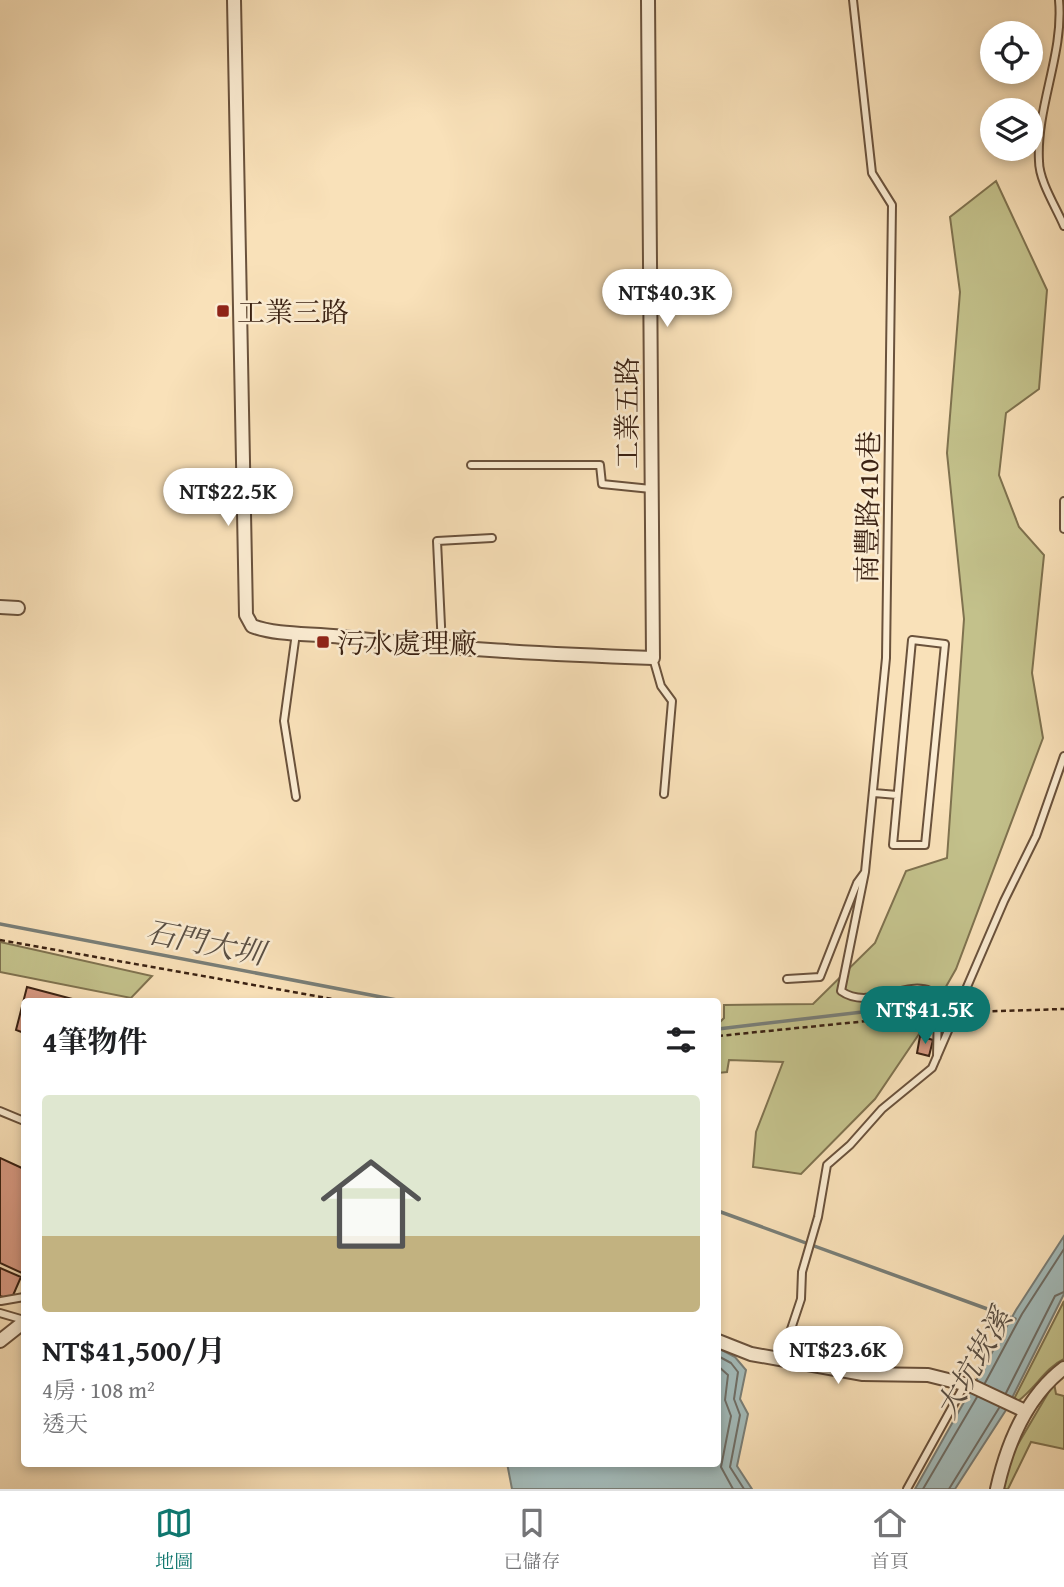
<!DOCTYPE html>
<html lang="zh-TW">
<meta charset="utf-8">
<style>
:root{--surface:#fff;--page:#f2f2f2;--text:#202124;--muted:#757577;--line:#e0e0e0;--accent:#0f766e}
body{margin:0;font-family:"Gentium Book Plus","Noto Serif TC",serif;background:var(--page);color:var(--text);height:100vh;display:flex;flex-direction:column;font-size:26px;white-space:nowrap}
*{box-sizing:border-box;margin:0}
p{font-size:23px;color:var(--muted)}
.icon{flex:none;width:38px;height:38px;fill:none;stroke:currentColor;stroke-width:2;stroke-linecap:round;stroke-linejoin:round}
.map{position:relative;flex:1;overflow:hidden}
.details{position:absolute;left:21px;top:998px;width:700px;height:469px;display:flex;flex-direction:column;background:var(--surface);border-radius:7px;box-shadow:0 4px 10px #0003}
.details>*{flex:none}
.fabs{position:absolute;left:980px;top:21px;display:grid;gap:14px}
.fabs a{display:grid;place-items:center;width:63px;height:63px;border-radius:50%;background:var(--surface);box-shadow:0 4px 10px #0003;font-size:35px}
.price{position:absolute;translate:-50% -60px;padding:0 16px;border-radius:24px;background:#fff;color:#222;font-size:23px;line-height:46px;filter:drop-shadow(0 2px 4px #0008)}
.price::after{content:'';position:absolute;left:50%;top:42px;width:21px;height:16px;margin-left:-10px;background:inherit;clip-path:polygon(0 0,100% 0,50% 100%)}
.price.selected{background:var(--accent);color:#fff}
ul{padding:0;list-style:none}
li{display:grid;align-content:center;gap:14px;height:371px;padding:0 21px}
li+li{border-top:2px solid var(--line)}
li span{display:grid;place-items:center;height:217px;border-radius:7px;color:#555}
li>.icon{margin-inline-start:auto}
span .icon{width:126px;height:126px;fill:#fffc;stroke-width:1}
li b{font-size:30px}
h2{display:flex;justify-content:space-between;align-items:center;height:84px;padding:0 21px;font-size:30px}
.tab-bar{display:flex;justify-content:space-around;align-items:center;height:98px;border-top:2px solid var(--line);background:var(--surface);font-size:19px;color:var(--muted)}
.tab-bar a{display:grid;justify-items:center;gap:4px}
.tab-bar .selected{color:var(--accent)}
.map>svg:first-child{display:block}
.green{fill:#c3c18b;stroke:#7f724f;stroke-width:2}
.water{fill:#a3bbba;stroke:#797e77;stroke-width:2}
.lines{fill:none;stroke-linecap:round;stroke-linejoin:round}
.shore{stroke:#6f6e66;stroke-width:2}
.stream{stroke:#797e77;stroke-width:3.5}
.building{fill:#d89a83;stroke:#3b2213;stroke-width:2}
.lane-casing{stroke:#6a523c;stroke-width:10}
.street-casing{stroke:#6a523c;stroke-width:16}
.path{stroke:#3b2213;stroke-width:2.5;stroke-dasharray:5 3.5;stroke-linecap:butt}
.lane{stroke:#fbecd2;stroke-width:6}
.street{stroke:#fbecd2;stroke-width:12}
.poi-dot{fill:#8f2418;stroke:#fbecd2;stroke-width:2.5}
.labels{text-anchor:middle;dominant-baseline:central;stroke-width:5;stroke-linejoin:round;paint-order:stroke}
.poi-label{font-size:28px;fill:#3b2213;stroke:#fbecd2;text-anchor:start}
.street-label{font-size:28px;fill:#3b2213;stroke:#fbecd2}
.water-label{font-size:30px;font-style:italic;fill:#5a5045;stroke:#fbecd2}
</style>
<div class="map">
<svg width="1064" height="1489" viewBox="0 0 1064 1489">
<rect width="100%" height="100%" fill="#f9e1b9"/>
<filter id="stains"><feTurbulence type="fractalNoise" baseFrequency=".00286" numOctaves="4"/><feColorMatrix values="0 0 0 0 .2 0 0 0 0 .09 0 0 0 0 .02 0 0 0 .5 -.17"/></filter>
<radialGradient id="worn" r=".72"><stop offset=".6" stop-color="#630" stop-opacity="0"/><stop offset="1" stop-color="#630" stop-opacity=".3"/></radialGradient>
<path class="green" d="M996,181L1047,290L1039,389L1006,413L999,475L1019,527L1044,555L1032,673L1043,738L956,969L919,1034L875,1099L801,1174L753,1167L756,1132L783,1062L729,1060L727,1072L718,1073V1024L724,1018V1005L813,1004L875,943L906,871L947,858L964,619L947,453L960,292L950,217Z
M0,942L152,976L131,998L0,972Z
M1064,1301V1359C1045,1368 1035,1389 1018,1401L1014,1399Z
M1054,1383L1056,1394L1064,1396V1449L1031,1442L1008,1489H1001L1008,1461Z"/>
<path class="water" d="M1064,1236V1294L1006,1410L955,1489H915L1016,1310Z
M718,1348L735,1357L746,1370L740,1399L748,1414L737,1466L752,1489H512L507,1463H718Z"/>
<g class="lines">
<path class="shore" d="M718,1356L731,1363L738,1372L734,1399L740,1415L730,1467L744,1489
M718,1366L728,1375L725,1400L731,1416L721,1467L733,1489
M985,1383L1022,1314L1064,1249
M1006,1393L1055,1296L1064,1292
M923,1489L977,1397
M949,1489L999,1408"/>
<path class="stream" d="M0,924L402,1001
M718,1029L888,1009
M718,1211L1015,1319"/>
</g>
<path class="building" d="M27,987L80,1001H24V1033L16,1030Z
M920,1036L933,1040L929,1056L917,1053Z
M0,1158L24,1169L22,1273L0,1263Z
M0,1268L21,1277L11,1300L0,1296Z"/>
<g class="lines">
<defs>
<path id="lane" d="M1059,0C1064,54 1036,107 1039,161C1039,181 1056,207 1064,226
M471,465H600L602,484L651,489
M1064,501V529
M912,640L945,644L925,845H893Z
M442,647L437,541L492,538
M653,658L661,686L672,701L664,794
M874,793L897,795
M296,797L284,721L296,633
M865,872L841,991C869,1011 905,980 930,991L938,1004L937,1057
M787,979L820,977L857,883L865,872L886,658L892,205L872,173L853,0
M0,1111L24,1121
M1,1301L24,1297
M0,1313L24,1320
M781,1359L801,1299L802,1272L818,1217L827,1165L850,1145L882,1109L932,1068L1004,901L1036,836L1064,756
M907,1489L965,1384"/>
<path id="street" d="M234,0L246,615L252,626C279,636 313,633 342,637C446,649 549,654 653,658L648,0
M0,607L18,608
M0,1341L24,1322
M718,1341L751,1354L863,1374L928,1375L972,1386L1025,1411
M997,1489C1007,1444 1026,1397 1064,1368"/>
</defs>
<use href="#lane" class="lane-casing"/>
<use href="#street" class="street-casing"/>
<path class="path" d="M0,940L344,1001
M967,1012L1064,1009
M718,1036L887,1019L905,1000"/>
<use href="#lane" class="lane"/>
<use href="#street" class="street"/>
</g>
<g class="poi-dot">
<rect x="216" y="304" width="14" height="14" rx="3.5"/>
<rect x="316" y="635" width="14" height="14" rx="3.5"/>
</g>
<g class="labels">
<g class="poi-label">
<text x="237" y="311">工業三路</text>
<text x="337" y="642">污水處理廠</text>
</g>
<g class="street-label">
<text transform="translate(626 413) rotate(-90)">工業五路</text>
<text transform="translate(867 507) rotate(-89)">南豐路410巷</text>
</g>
<g class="water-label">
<text transform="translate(205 942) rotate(11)">石門大圳</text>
<text transform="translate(973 1363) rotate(-60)">大坑崁溪</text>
</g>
</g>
<rect width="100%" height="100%" filter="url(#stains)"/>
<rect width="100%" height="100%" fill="url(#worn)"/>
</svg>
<div class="fabs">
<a><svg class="icon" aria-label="locate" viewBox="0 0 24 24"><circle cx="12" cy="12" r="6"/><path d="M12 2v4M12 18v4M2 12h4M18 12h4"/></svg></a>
<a><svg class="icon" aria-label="layers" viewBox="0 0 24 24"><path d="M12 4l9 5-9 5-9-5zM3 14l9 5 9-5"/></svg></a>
</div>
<b class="price" style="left:667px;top:329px">NT$40.3K</b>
<b class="price" style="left:228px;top:528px">NT$22.5K</b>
<b class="price selected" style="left:925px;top:1046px">NT$41.5K</b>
<b class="price" style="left:838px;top:1386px">NT$23.6K</b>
<section class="details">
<h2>4筆物件<svg class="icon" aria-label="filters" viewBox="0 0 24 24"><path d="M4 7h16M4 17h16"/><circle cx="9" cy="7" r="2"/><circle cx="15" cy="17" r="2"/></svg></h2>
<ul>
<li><span style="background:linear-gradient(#dfe7d0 65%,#c2b280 0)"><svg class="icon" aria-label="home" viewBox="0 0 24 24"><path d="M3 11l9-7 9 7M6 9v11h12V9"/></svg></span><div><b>NT$41,500/月</b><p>4房 · 108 m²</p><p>透天</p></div></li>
</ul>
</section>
</div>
<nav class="tab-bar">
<a class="selected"><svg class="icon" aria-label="map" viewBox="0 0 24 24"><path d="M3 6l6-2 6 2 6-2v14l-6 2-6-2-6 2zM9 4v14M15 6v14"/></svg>地圖</a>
<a><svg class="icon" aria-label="saved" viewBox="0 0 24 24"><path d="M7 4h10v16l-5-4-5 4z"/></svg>已儲存</a>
<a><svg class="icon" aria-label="home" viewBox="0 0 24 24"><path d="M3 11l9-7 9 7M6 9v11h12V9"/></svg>首頁</a>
</nav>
